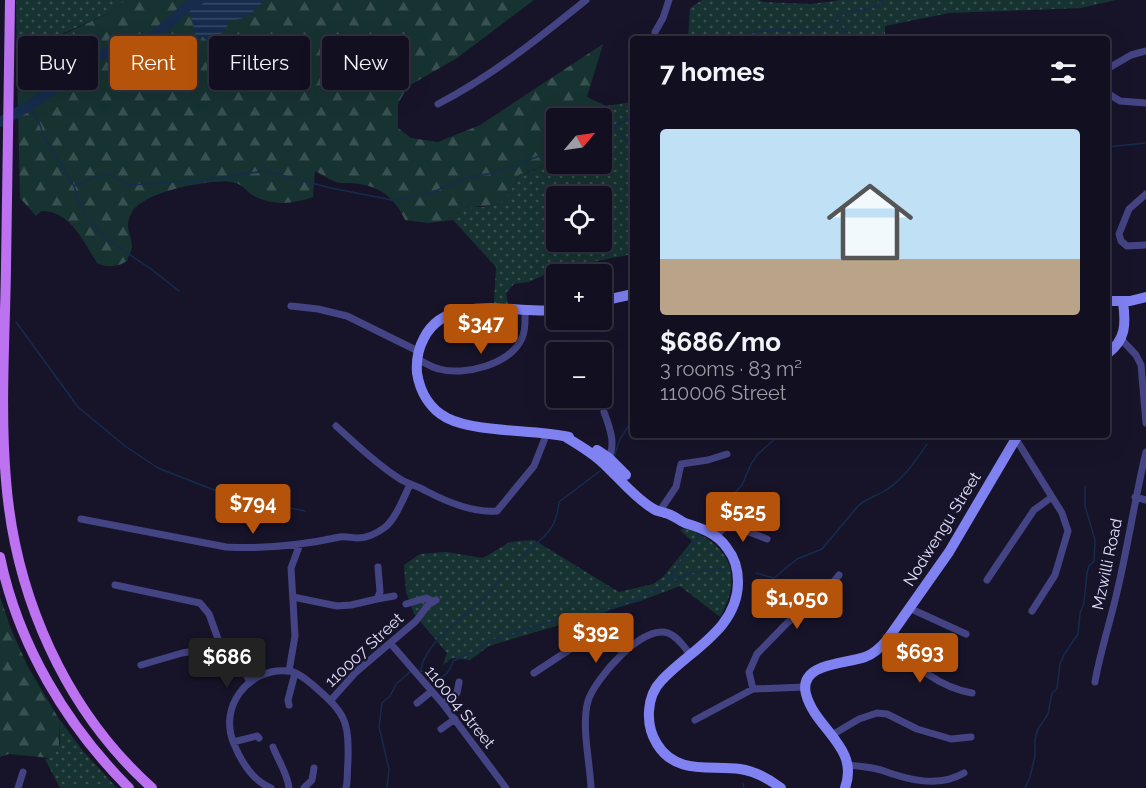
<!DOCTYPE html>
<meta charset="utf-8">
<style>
:root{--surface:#110f20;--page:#1e1d2d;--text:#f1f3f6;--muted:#9c9ca5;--line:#302f3e;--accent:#b45309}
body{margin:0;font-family:Raleway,sans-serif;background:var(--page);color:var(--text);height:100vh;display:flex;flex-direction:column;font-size:22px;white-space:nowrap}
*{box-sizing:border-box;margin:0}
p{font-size:20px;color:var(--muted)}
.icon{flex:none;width:33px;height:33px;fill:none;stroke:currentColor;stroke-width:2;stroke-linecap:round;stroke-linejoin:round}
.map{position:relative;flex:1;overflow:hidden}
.sheet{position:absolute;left:630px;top:36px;width:480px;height:402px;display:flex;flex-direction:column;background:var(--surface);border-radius:6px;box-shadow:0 6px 24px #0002,0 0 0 2px var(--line)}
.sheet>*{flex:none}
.banner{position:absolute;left:18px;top:36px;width:522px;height:54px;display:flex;gap:12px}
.needle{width:39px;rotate:61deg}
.controls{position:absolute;left:546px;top:108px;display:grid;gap:12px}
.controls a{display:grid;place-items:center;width:66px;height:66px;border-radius:6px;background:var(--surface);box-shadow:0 6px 24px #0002,0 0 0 2px var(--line);font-size:30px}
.price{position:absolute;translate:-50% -51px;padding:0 14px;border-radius:6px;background:var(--accent);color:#fff;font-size:20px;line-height:39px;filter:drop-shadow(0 2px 3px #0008)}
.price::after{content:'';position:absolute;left:50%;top:36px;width:18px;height:14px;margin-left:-9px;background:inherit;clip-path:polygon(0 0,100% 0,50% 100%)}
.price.on{background:#222;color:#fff}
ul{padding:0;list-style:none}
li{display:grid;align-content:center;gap:12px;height:318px;padding:0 30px}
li+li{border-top:2px solid var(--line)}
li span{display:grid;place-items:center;height:186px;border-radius:6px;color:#555}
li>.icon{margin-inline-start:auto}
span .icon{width:108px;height:108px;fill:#fffc;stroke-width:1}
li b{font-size:26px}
h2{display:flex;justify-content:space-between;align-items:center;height:72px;padding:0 30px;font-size:26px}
.chip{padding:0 21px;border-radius:6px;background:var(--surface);box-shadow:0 6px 24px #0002,0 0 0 2px var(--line);font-size:21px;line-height:54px}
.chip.on{background:var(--accent);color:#fff}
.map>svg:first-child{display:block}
.grass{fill:url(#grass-dots);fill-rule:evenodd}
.forest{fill:url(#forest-firs)}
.water{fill:url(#water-rules)}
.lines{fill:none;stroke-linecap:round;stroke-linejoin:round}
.stream{stroke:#152c4d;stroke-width:1.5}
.river{stroke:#152c4d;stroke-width:10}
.street{stroke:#444484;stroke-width:7}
.secondary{stroke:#8082f2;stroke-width:10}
.primary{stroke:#bc72f1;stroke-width:10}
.labels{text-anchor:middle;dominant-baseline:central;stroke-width:4.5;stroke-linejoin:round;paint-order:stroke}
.street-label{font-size:16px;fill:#e2e0fc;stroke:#17142a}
</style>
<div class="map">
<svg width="1146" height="788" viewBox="0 0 1146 788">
<defs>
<pattern id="grass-dots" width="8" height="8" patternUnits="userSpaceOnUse" patternTransform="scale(1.5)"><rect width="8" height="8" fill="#173331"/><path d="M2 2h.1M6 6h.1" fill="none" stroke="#385050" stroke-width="1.8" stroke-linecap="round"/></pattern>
<pattern id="forest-firs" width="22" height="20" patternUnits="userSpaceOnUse" patternTransform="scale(1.5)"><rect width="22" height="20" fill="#173331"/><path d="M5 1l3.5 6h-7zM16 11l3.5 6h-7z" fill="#385050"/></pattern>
<pattern id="water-rules" width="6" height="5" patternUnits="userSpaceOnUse" patternTransform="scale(1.5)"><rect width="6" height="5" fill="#152c4d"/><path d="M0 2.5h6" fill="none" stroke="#374a68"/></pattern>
</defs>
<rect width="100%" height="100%" fill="#17142a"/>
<path class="grass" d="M16,0H126L111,12L62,34L51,48L17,65Z
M702,0H758L764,2L811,4L841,0H1116L1081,8L949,13L885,26V39H688L690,8Z
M633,102V254L557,269L529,282L514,284L506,293L508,305L494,304L496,267L453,220C470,199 477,212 496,204C509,198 513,185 520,174C536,173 540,164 555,161L556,164H602V142L608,133L606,106ZM556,196H602V242H556Z
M685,528C730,544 744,575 720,617L680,586L640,601L489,646L470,660L452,658L443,665L447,653L414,614L406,592L404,565L420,554L446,552L483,558L510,542L534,540L619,592L653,584L663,577L692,541L680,530Z
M59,719L83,751L117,788H60L45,759L50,758L60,744Z"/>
<path class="forest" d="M126,0H534L457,58L407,87L398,104V128L411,138L438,142L480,125L603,44L587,97L606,106L608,133L602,142V118H556V161C542,163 534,173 520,174C514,182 512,192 505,199C489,213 472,197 453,220L428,223L405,220C392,191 371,182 341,183C334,183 322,174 315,171L313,197C293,204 273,206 254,196C245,191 244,184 231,182C209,179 143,192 132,212C123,227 132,234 132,248C131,252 128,257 127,261C118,267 107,268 97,263C84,242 70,210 41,211L36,216L20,198L17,65L51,48L62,35L111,12Z
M0,597L11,629L28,667L59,719V748L50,758L9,754L0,757Z"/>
<path class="water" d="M187,0H264C256,11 242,22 228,20V25L221,34L207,41L202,36L197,41L196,38Z"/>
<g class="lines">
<path class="stream" d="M835,20L853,39
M732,39L758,31L823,29L846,12L867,10L879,4L881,0
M29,106L40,125L44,137L74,186L79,202L88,219L108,240L151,269L179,291
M613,126L633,147
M602,130L633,118
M1107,147L1146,143
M74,186L96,176L111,175L129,185L204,180L265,171L331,188L392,200L428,194L469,177L493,173L556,150
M16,322L78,407L125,446L158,468L214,490L259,502L305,511
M614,457L620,439L633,419
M600,471L559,502C556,533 542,537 521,557C509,568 499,583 487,595C468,614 423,643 421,671C438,678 446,683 453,661L473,652L486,643L511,633L579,614L597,615L629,601L637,600L650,591L662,588L671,580L694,572L727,569
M706,525L742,485L751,464L757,455L779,435
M756,573L774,578L797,559L822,549L858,506C867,498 877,496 886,490C903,480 916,460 927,444
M668,580L701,534
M743,784L744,788
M387,788L389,769L379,727L382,703L390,696L397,683L410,672
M1025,788L1030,777L1035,756V739L1038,729L1048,714L1052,693L1057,689L1060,664L1065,653L1078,634L1080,613L1084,603L1087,573L1089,566L1094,561L1095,540L1085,506V487"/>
<path class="river" d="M0,122L29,106L70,77L89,59L153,37L188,6L199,0"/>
<path class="street" d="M655,32L663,18L669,0
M1107,69L1131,55L1146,51
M1107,93L1120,101L1146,103
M438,104C492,76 539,38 586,0
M1146,194L1129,209L1119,234L1121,241L1127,246L1146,245
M291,306L318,309L347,316L418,351
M1121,339L1136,355L1141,365L1146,423
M417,359C424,362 431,367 439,369C464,376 510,365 522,338C526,330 525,319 525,310
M604,412C610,428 617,446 607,461
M336,426C355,443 375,463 397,477C406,484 416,485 426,491C447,502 473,513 497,511L534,466L547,433
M1016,439L1062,513L1068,531L1055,575L1032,611
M1135,497L1146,500
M659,512L676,487L681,464L708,460L727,454
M81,519L226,547C264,549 303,545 340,537C346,536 352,538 358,538C367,538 377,533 384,528C396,519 403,498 410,485
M716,536L725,527H736L767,539
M987,580L1034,510L1052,497
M115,585L200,603L209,614L221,647
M293,597L337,606L351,605L377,599L380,592L378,567
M377,599L394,596
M406,604L426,598L432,601
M909,608L966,634
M887,640C912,663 937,687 972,693
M391,644L443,704L506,788
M141,665L182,653L221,647L236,657L249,680
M289,671L295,636L291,568L300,544
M534,673L590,636C605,633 612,643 623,653
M1095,682C1100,652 1110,623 1117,592C1128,546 1135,498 1146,452
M753,689L749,672L757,654L787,623L828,589L839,575
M331,700L356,672L416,621L428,605L436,600
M417,703L432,691
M443,704L457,693L459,682
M289,705L288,700L295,673
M695,720L753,689L805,687
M441,729L455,719
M832,735L859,719L877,713L887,714L917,729L951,739L971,737
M233,742L257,736L259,738
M273,747C278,760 288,775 289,788
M848,765C859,766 870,767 881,770C908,780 938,788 964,773
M18,788L23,772
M271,788C253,781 241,761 234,744C218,707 248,668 287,671C297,671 307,680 314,686C345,713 349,720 348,761C347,770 348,780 346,788
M304,788L312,780L314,768
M591,788C590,762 581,726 588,701C595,679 642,624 668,633C677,636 684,647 691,655"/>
<path class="secondary" d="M602,301L633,294
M1107,301H1130L1146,297
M556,310C516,314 447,292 424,338C418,349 416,360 417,373C420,392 430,409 447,418C477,433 533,429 569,437
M1107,354C1126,340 1126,324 1123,302
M564,436C579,445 593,453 605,465C620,479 634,497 652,508C657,512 660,511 665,513C672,514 678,520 685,523C701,528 717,533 727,548C735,558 738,570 738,582C738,629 690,650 662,680C646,696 645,725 657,744C676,775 709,765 740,769C754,771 769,779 781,788
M597,450L609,458L626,475
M845,788C860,747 815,729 806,694C798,662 847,664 865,657C874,654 881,647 887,640L949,552L1018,435"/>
<path class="primary" d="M10,0C8,89 8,178 6,267C5,338 0,410 6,480C15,596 65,710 152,788
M0,557C18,644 66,725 129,788"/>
</g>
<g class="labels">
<g class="street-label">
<text transform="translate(942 529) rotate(-58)">Nodwengu Street</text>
<text transform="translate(1107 564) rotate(-78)">Mzwilli Road</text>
<text transform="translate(364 650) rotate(-43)">110007 Street</text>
<text transform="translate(460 707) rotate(51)">110004 Street</text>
</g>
</g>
</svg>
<div class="controls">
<a><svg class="needle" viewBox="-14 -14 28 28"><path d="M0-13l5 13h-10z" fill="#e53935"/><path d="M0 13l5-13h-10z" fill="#9c9ca5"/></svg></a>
<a><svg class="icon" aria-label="locate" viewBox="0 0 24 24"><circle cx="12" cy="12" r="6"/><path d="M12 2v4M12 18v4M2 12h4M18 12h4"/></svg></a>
<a>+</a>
<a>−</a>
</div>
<b class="price" style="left:481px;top:355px">$347</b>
<b class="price" style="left:253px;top:535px">$794</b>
<b class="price" style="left:743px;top:543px">$525</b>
<b class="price" style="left:797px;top:630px">$1,050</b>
<b class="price" style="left:596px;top:664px">$392</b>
<b class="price" style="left:920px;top:684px">$693</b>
<b class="price on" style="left:227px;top:689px">$686</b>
<div class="banner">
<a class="chip">Buy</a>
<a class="chip on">Rent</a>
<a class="chip">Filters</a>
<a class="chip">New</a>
</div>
<section class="sheet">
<h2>7 homes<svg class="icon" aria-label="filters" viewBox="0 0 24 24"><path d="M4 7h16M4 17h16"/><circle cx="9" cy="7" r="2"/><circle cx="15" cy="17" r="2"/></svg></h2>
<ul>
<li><span style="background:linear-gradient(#bfe0f5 70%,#b9a48a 0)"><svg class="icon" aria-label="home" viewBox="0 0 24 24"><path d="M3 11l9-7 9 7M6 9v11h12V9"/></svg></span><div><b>$686/mo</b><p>3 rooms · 83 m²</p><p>110006 Street</p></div></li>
</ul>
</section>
</div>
